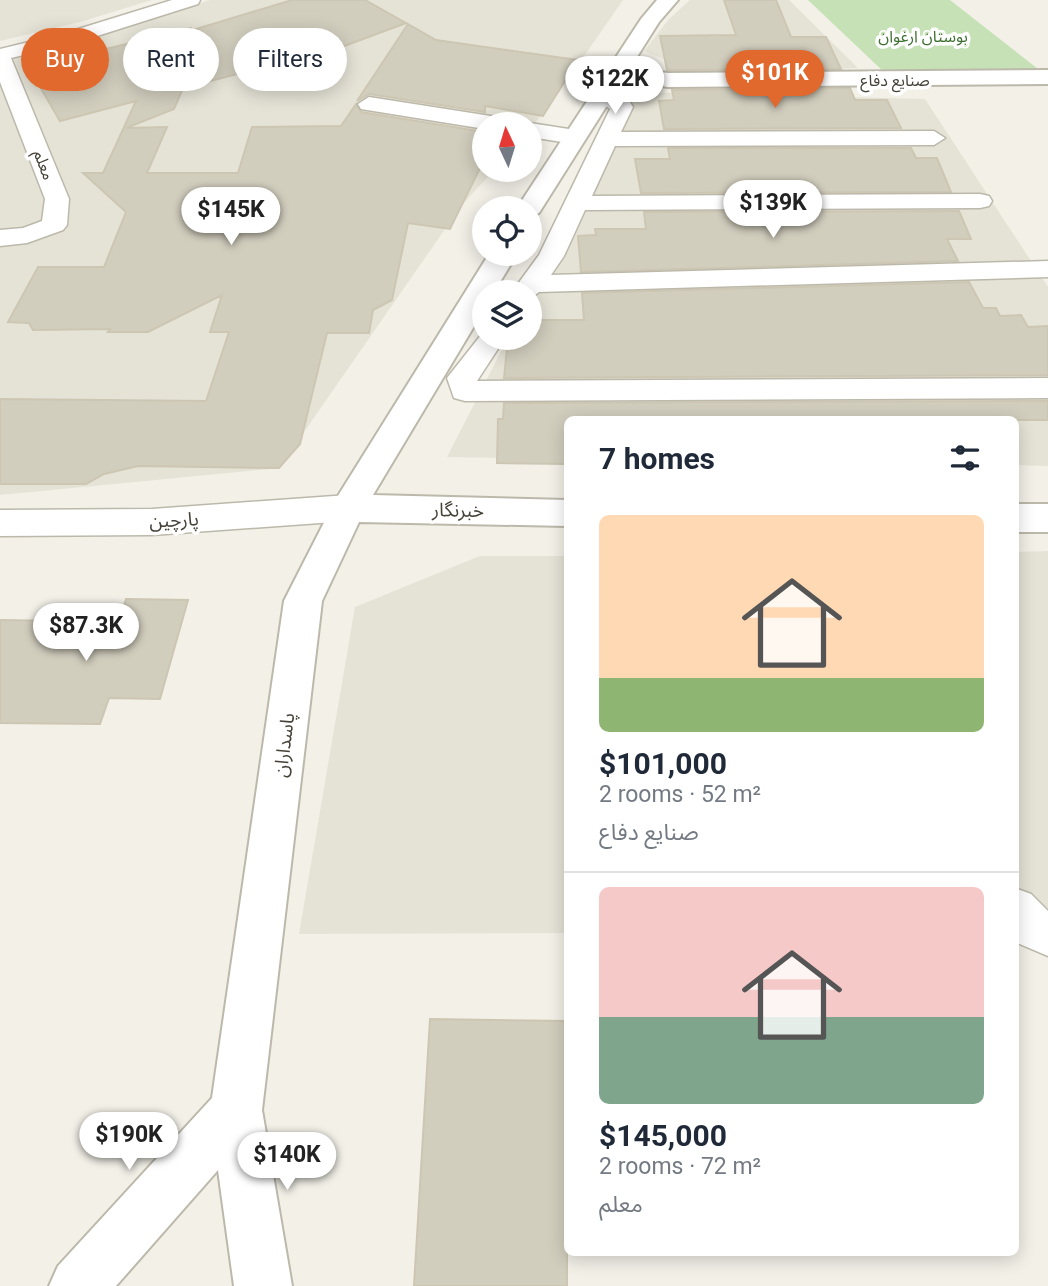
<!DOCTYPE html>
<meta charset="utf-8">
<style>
:root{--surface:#fff;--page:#f6f6f7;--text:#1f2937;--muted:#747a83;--line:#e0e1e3;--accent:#e2692e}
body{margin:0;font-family:Roboto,"Noto Sans Arabic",sans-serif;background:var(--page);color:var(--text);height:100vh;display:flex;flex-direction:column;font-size:26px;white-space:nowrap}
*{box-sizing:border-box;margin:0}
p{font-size:23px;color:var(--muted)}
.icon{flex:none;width:38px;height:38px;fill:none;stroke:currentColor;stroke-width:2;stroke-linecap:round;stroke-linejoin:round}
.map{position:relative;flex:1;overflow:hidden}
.side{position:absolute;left:564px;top:416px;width:455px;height:840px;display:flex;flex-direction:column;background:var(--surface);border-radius:10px;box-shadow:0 4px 18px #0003}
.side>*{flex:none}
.top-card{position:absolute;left:21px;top:28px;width:438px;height:63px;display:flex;gap:14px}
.needle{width:46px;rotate:356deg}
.tools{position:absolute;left:472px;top:112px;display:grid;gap:14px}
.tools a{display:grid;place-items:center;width:70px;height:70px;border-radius:50%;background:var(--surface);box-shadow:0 4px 18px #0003;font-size:35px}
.price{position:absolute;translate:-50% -60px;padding:0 16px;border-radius:24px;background:#fff;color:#222;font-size:23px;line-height:46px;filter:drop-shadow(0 2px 4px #0008)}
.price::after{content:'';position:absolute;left:50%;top:42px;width:21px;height:16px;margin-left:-10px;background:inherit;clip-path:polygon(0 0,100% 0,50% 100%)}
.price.active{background:var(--accent);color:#fff}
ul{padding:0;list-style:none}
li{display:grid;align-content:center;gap:14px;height:371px;padding:0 35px}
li+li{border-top:2px solid var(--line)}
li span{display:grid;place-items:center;height:217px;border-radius:10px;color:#555}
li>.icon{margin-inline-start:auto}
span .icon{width:126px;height:126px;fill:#fffc;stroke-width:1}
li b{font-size:30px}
h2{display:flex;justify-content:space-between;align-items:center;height:84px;padding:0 35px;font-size:30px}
.chip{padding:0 24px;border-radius:32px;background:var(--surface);box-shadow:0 4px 18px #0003;font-size:24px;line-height:63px}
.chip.active{background:var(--accent);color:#fff}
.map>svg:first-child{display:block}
.residential{fill:#e5e3d6}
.green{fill:#c5e1b5}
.building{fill:#d2cebe;stroke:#ccc6b2;stroke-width:2}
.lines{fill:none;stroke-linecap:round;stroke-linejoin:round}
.minor-casing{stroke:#bcb9ab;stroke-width:3}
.tertiary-casing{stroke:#bcb9ab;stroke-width:4}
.minor{fill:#fff;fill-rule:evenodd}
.tertiary{fill:#fff;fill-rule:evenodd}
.labels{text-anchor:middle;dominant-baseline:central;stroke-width:7;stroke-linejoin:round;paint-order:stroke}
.far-park-label{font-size:16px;fill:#3e6f31;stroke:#fff}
.far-street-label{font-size:16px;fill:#444137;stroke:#fff}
.street-label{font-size:19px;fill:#444137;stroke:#fff}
</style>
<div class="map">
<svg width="1048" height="1286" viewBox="0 0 1048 1286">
<rect width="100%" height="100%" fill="#f2f0e7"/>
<path class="residential" d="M0,0H152L80,22L0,41Z
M210,0H623L548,108L530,128V124H485V170H494L461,206L279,468L0,495V61L30,56Z
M690,0H789L858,68L698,73L644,51L669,19Z
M635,92L925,99L1048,287V466L1015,465V420H567V459L447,457L508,338H530V295Z
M1048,551V932H1015V552Z
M480,556H567V933L299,934L355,607Z"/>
<path class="green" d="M808,0H950L1038,69L884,72Z"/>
<path class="building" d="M292,0H365L406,23L269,74L272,65L183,88L174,109L126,128L167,127L147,173H238L252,127L341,126L356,104L361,112L485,132V158L450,229L408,223L392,300L373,310L369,333H327L300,444L279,468L138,466L104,474L86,484H0V399L206,401L229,332H210L222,295L148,332H108L110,329L33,330L29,323L8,322L38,267H104L126,212L83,173H103L136,101L60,121L29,68L191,28L193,30Z
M724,0H776L791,37H826L841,69L667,70L660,36L736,35Z
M408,24L436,40L578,60L543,116L485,106V112L369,94L357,101Z
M850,88L855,100H887L901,128L664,129L659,101L674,100L672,90Z
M668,148H911L916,158H937L951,192L641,193L635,159H670Z
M959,211L971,239H947L958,261L581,272L578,236L596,235L595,229H646L644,212Z
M969,282L983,308H996L1000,316L1021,315L1028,327L1048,326V375L504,378L508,338H530V320H584L582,293Z
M1048,401V420H567V464L497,463L498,419H503L504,403Z
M126,599L188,600L160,699L109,698L100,724L0,723V620L119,622Z
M430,1019L567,1021V1286H414Z"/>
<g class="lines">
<defs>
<path id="minor" d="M172,0H200L198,4L75,43L11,58L69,199L67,225L63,230L27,243L0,246V230L23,228L42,221L45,199L0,82V49L62,34Z
M602,90L630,102L633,107L621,132L934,131L945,138L934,145L615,146L592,196L980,194L989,196L992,201L989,206L980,208L585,210L564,256L551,275L1048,261V277L539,292L530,299V292H512L539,255L610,109L591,96Z
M369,97L497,117L508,124H485V129L361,109L358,104Z
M530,123L575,130L586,137L575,144L530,137V124H526Z
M485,330V338H505L477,381L1048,378V398L465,401L454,398L447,378Z
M348,495L360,499L364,508L360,517L348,521L152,535L0,536V510L152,509Z
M1015,888L1031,894L1048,911V956L1015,942Z"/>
<path id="tertiary" d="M657,0H678L659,22L630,68L668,73L1048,70V84L668,87L623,80L539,213L530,216V208H517L641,19Z
M489,254H517L494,292H485V308L373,495L567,500V526L359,522L322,601L262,1110L292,1286H234L218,1170L116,1286H49L58,1266L212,1098L284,601L336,499Z
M1015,504H1048V532H1015Z"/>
</defs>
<use href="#minor" class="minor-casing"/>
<use href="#tertiary" class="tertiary-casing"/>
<use href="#minor" class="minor"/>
<use href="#tertiary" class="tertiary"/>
</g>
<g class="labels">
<g class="far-park-label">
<text x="923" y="36">بوستان ارغوان</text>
</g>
<g class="far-street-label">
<text x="895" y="80">صنایع دفاع</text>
<text transform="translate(44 165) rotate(70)">معلم</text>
</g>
<g class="street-label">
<text transform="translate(458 510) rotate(1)">خبرنگار</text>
<text transform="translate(174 520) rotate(-3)">پارچین</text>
<text transform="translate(284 745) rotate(-83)">پاسداران</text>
</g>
</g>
</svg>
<div class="tools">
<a><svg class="needle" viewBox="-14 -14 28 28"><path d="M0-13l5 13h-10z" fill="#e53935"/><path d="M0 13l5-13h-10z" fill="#747a83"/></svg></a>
<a><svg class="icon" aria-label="locate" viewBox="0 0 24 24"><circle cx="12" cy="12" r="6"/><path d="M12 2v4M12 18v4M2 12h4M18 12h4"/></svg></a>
<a><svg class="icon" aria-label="layers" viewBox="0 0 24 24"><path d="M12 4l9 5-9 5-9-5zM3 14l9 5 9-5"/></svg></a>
</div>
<b class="price active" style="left:775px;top:110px">$101K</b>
<b class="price" style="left:615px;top:116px">$122K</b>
<b class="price" style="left:773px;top:240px">$139K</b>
<b class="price" style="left:231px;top:247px">$145K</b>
<b class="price" style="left:86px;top:663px">$87.3K</b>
<b class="price" style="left:129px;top:1172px">$190K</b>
<b class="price" style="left:287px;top:1192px">$140K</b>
<div class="top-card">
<a class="chip active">Buy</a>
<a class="chip">Rent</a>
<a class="chip">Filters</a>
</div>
<section class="side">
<h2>7 homes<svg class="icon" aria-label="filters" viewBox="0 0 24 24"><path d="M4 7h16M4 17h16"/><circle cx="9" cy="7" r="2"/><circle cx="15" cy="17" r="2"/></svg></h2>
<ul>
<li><span style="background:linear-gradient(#ffd9b3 75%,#8fb573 0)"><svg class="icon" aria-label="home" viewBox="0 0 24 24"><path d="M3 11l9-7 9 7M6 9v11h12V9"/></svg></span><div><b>$101,000</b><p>2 rooms · 52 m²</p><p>صنایع دفاع</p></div></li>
<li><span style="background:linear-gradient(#f6c9c9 60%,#7fa58c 0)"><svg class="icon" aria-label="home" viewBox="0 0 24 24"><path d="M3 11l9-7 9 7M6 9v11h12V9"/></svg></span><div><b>$145,000</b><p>2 rooms · 72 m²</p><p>معلم</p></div></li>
</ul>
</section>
</div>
